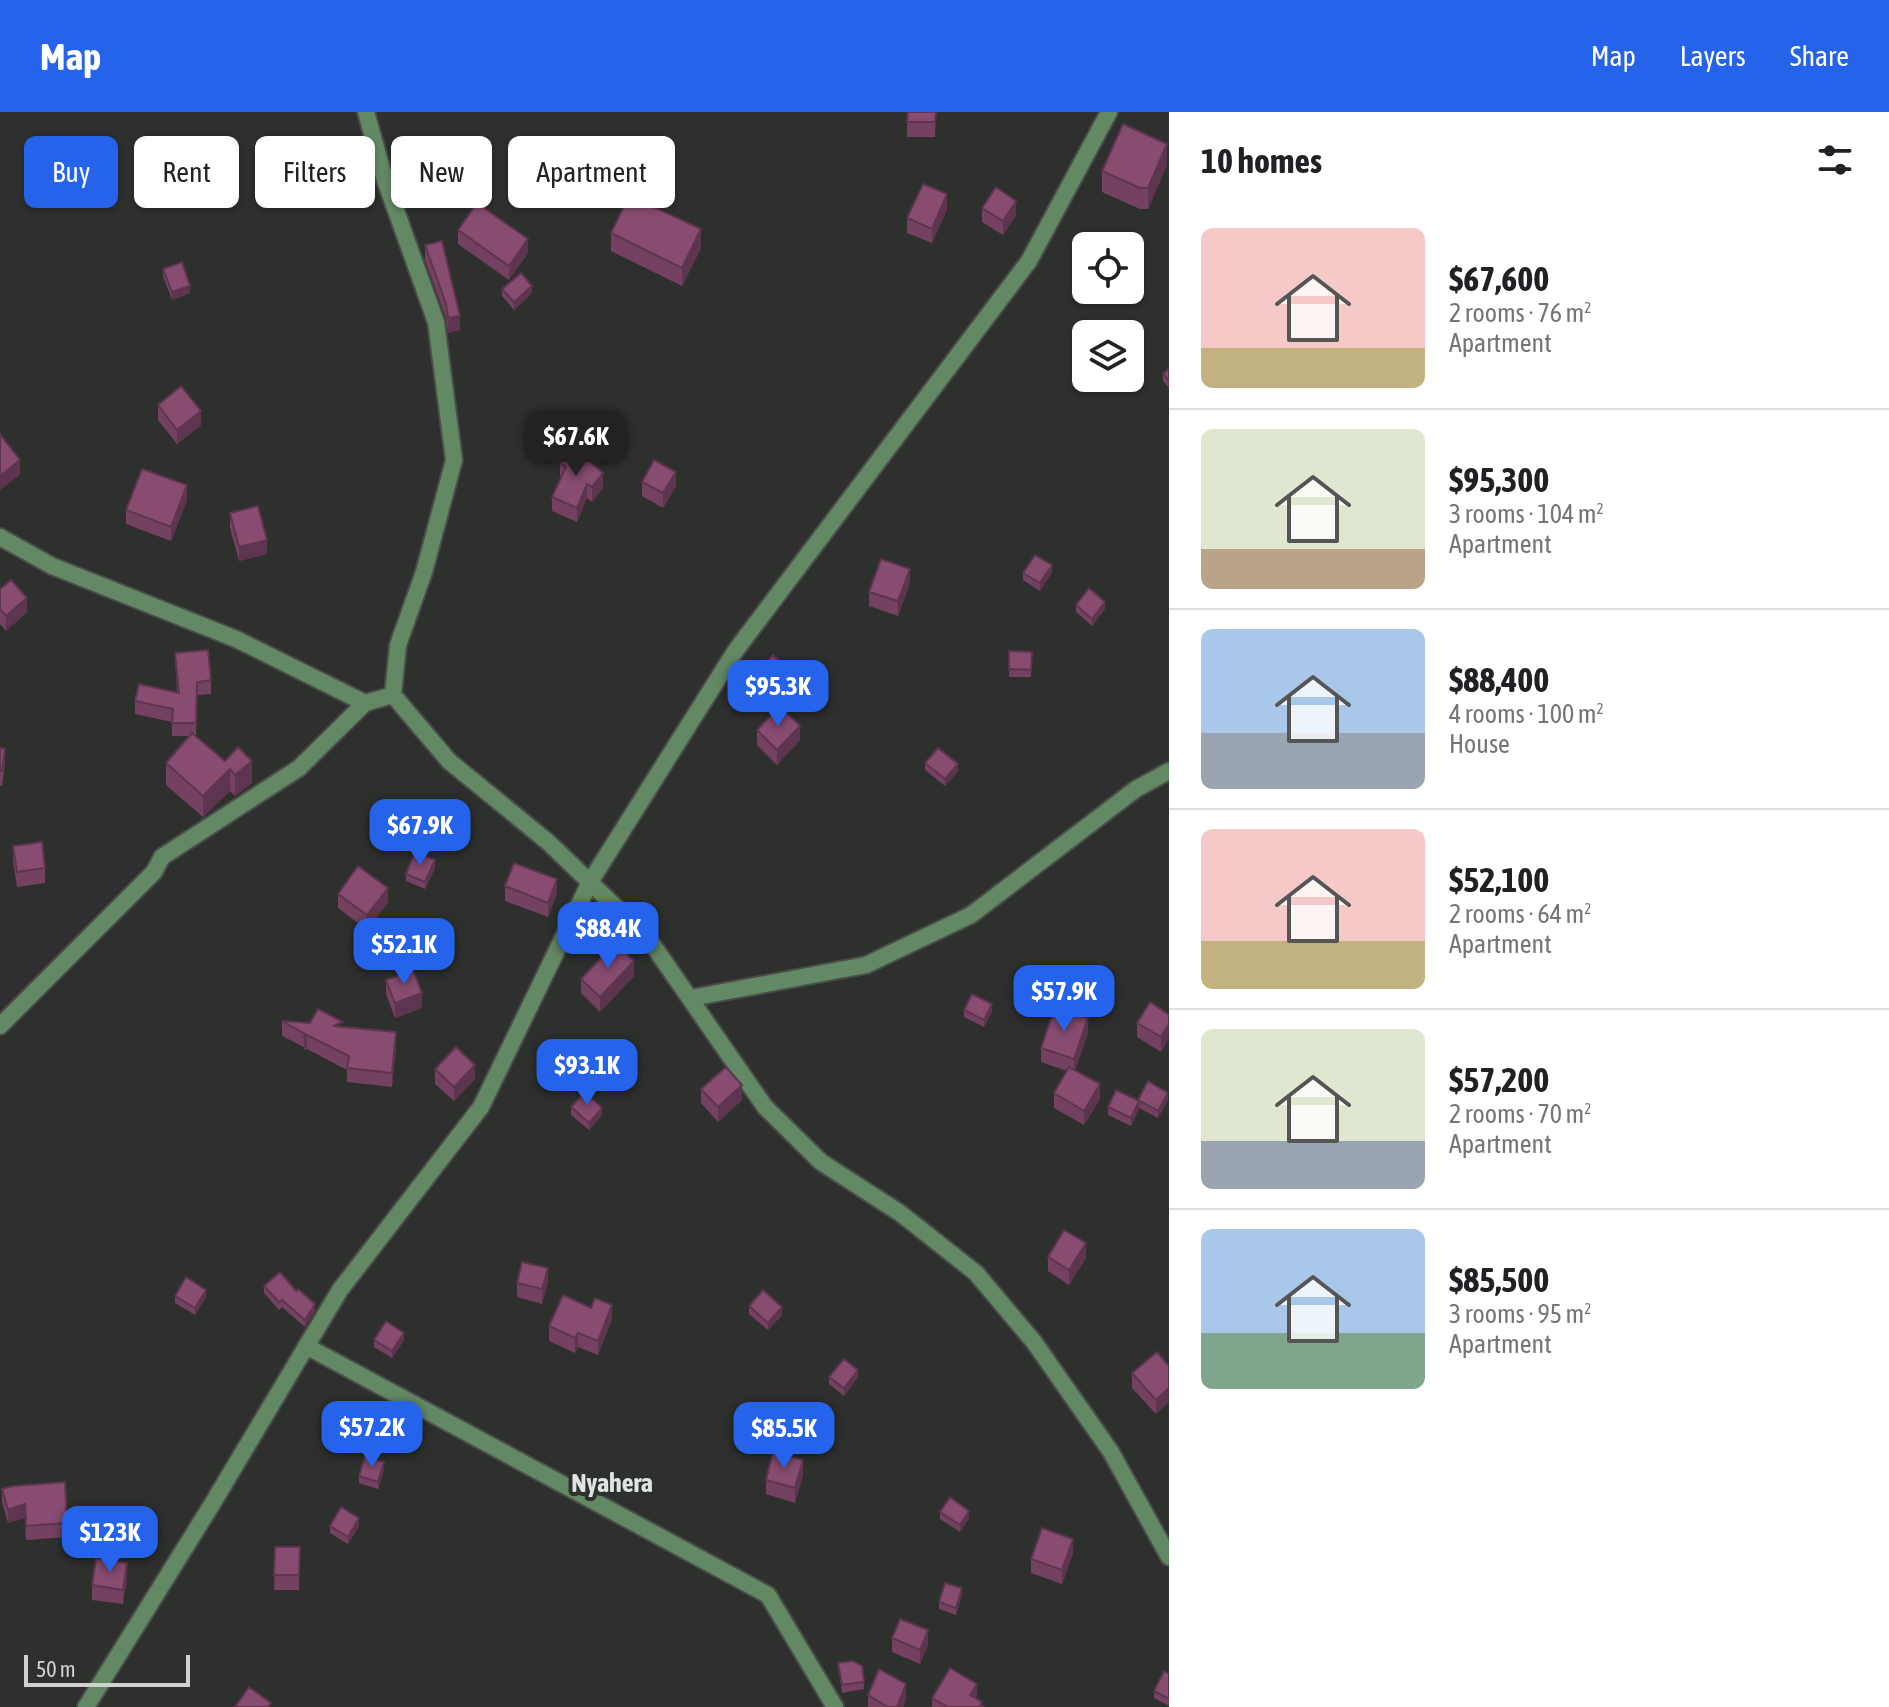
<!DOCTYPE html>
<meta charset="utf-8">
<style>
:root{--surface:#fff;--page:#f2f2f2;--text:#202124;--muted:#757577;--line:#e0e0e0;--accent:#2563eb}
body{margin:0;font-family:"Asap Condensed",sans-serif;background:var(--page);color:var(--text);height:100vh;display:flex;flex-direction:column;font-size:30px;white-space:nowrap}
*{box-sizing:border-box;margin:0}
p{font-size:26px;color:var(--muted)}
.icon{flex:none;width:44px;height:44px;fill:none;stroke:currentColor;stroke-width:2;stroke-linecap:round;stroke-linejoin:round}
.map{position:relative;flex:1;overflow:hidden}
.drawer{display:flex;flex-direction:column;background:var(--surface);width:720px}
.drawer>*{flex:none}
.hud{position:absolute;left:24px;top:24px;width:760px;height:72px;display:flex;gap:16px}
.controls{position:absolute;left:1072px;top:120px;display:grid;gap:16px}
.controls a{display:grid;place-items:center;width:72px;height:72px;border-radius:12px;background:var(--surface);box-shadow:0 2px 6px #0004;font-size:40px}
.scale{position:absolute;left:24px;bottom:20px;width:166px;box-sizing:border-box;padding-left:8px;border:4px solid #d0d2d0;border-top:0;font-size:22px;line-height:28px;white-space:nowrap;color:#d0d2d0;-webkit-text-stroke:6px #2d302d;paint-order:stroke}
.price{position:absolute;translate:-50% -68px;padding:0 18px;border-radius:16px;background:var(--accent);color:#fff;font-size:26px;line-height:52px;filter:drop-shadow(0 2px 4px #0008)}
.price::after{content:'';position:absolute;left:50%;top:48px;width:24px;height:18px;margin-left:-12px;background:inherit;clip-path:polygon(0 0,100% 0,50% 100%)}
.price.active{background:#222;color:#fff}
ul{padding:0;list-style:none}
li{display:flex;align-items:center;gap:24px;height:200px;padding:0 32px}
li+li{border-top:2px solid var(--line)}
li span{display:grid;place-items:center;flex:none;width:224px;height:160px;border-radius:12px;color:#555}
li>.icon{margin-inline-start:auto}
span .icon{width:96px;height:96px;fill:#fffc;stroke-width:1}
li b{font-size:34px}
h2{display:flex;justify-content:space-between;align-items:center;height:96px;padding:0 32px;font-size:34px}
.chip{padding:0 28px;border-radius:12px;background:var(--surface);box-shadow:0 2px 6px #0004;font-size:28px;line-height:72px}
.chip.active{background:var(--accent);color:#fff}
header{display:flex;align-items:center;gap:48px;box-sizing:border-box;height:112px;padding:0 40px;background:var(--accent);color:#fff}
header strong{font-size:38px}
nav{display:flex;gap:44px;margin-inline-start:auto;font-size:28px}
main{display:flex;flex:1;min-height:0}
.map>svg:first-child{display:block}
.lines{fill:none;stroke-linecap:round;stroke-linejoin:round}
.minor-casing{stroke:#4a4d4a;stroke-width:20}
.minor{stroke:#628864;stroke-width:16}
.wall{fill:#744160}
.shaded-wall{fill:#5e354e}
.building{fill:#874c70;stroke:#5e354e;stroke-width:2}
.labels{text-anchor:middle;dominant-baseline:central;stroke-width:8;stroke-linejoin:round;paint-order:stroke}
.quarter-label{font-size:26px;font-weight:bold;fill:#e0e4e0;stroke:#2d302d}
</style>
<header>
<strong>Map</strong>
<nav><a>Map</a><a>Layers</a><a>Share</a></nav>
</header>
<main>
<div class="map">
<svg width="1169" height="1595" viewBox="0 0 1169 1595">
<rect width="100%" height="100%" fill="#2d302d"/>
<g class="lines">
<defs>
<path id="minor" d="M366,0L385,68L436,210L454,348L424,460L398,533L393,583L449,649L548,730L648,826L765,995L821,1050L900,1101L976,1161L1034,1230L1111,1340L1169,1445
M0,425L52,454L236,527L365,591
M691,886L866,853L971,803L1136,677L1169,659
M0,914L154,760L162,745L299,656L365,591L393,583
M306,1234L768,1483L835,1595
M86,1595L211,1394L340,1178L481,995L590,770L736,538L1029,149L1109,0"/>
</defs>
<use href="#minor" class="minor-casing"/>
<use href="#minor" class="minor"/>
</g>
<path class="wall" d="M936,0L935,25H907V10Z
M1167,53L1148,97H1140L1102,80V59Z
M162,56L199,84L183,96L162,70Z
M626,83L652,91L651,94L701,136L682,174L611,139V121L626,90Z
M982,96L1016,103L1003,123L982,110Z
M947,97L932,131L907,121V106Z
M458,118L528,141L509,168L458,132Z
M425,133L460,218L448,221L446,206L425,148Z
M163,157L190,181L172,188L163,164Z
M502,177L532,181L514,198L502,184Z
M1169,256V276L1163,269V262Z
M158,293L201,313L177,332L158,308Z
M560,350L603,376L592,390L587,386L577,410L552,399V385L561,365L560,364Z
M642,370L676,374L663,396L642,384Z
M187,388L171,429L126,412V398Z
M230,401L267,442L239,449L230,416Z
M1052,460L1040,479L1023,468V461Z
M910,471L898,504L869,494V480Z
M0,477L27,500L6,519L0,512Z
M1076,493L1105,497L1092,514L1076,500Z
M1009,539L1032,540L1031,565H1009Z
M175,541L211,568V582L197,583L196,625L252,671L235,684L230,679L203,705L166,673V651L189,624H172V610L135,602V589L177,580Z
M758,560L793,576L778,593L758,575Z
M757,618L800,628L777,653L757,633Z
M0,636L5,651L2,674H0Z
M925,651L958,659L945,674L925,658Z
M13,734L45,756V771L17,775L13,749Z
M435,756L425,777L406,769V762Z
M505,774L557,781L548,805L505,789Z
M338,782L388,790L367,818L338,796Z
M634,864L600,900L581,881V867Z
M386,868L422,896L395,906L386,882Z
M964,898L992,899L984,915L964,905Z
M1169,903L1161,940L1137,925V911Z
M282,909L343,915L396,935L392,975L347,970V958L307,937L304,938V935L282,924Z
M1088,921L1075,958L1100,987L1084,1013L1054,996V981L1067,959L1041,950V936Z
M435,957L475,967L454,989L435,972Z
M701,977L742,988L718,1010L701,991Z
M1138,988H1168L1158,1006L1139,996L1131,1014L1108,1003V995Z
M571,995L602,1003L589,1018L571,1003Z
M1048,1145L1086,1146L1069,1173L1048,1159Z
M517,1171H548L542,1192L517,1185Z
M264,1174L315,1199L305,1215L282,1195L279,1198L264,1181Z
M175,1184L206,1185L195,1203L175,1191Z
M749,1194L782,1203L768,1218L749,1202Z
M612,1207L598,1243L578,1235L575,1241L549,1229V1214Z
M374,1228H404L392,1246L374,1235Z
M1169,1254L1156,1302L1132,1276V1261Z
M829,1265H858L844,1284L829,1272Z
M384,1357L378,1377L359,1371V1364Z
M803,1363L795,1391L766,1382V1368Z
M2,1377L67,1411V1425L26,1428L25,1406L8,1411L2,1390Z
M940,1400L969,1406L960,1420L940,1407Z
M330,1414H359L348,1432L330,1421Z
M275,1435H300L299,1478H274Z
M1073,1441L1062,1472L1031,1461V1447Z
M127,1465L123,1492L92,1488V1473Z
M962,1483L956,1503L939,1497V1490Z
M892,1526L928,1533L920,1552L892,1540Z
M838,1551L864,1570V1577L842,1581Z
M1169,1562V1594L1154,1586V1579Z
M868,1583L906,1587L903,1595H868Z
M977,1584L975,1586L984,1595H932V1586Z"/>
<path class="shaded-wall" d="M1167,32V53L1148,97V76Z
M199,69V84L183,96V82Z
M652,72V91L647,110V92Z
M947,82V97L932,131V117Z
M1016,89V103L1003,123V109Z
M701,117V136L682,174V156Z
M528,127V141L509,168V154Z
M190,174V181L172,188V180Z
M532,174V181L514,198V190Z
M460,204V218L448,221V206Z
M201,299V313L177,332V318Z
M20,348V363L0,378V364Z
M676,360V374L663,396V381Z
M603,361V376L592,390V375Z
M587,372V386L577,410V396Z
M187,373V388L171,429V415Z
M267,428V442L239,449V435Z
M1052,453V460L1040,479V471Z
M910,457V471L898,504V489Z
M27,486V500L6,519V504Z
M1105,490V497L1092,514V507Z
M793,562V576L778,593V578Z
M800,614V628L777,653V638Z
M252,649V671L235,684V663Z
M958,652V659L945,674V667Z
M230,657V679L203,705V684Z
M435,748V756L425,777V770Z
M557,767V781L548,805V791Z
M388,776V790L367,818V803Z
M634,849V864L600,900V885Z
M422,881V896L395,906V891Z
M992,892V899L984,915V908Z
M1088,906V921L1074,962V947Z
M1169,912V927L1161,940V925Z
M396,920V935L392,975V961Z
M307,923V937L304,938V924Z
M475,953V967L454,989V975Z
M1100,972V987L1084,1013V999Z
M742,973V988L718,1010V995Z
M1168,981V988L1158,1006V999Z
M1139,989V996L1131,1014V1006Z
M602,996V1003L589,1018V1011Z
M1086,1131V1146L1069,1173V1158Z
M548,1156V1171L542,1192V1177Z
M206,1178V1185L195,1203V1196Z
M315,1192V1199L305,1215V1208Z
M612,1193V1207L598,1243V1229Z
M782,1195V1203L768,1218V1211Z
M404,1221V1228L392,1246V1239Z
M578,1221V1235L575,1241V1226Z
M858,1258V1265L844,1284V1276Z
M1169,1276V1290L1156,1302V1288Z
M803,1348V1363L795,1391V1376Z
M384,1350V1357L378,1377V1370Z
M25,1392V1406L8,1411V1398Z
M969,1399V1406L960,1420V1413Z
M359,1406V1414L348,1432V1425Z
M1073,1427V1441L1062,1472V1458Z
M127,1451V1465L123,1492V1478Z
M962,1476V1483L956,1503V1496Z
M928,1518V1533L920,1552V1538Z
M906,1572V1587L903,1595H897Z
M977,1572V1584L971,1595L970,1583Z"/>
<path class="building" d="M908,0H936L935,10H907Z
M1123,12L1167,32L1148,76H1140L1102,59Z
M179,43L199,69L183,82L162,56Z
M631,66L652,72L647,92L701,117L682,156L611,121L629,84L626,83Z
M923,72L947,82L932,117L907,106Z
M996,75L1016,89L1003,109L982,96Z
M477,91L528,127L509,154L458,118Z
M442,129L460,204L448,206L446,192L425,133Z
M182,150L190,174L172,180L163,157Z
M521,161L532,174L514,190L502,177Z
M1169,256V268L1163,262Z
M181,274L201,299L177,318L158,293Z
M0,322L20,348L0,364Z
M572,335L603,361L592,375L587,372L577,396L552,385L566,355L560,350Z
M654,348L676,360L663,381L642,370Z
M142,357L187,373L171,415L126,398Z
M258,394L267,428L239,435L230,401Z
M1035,443L1052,453L1040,471L1023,461Z
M881,447L910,457L898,489L869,480Z
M11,468L27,486L6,504L0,497V477Z
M1089,476L1105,490L1092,507L1076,493Z
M208,538L211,568L197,570L196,611H172L173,597L135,589L139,572L179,581L175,541Z
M1009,539L1032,540L1031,558L1009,557Z
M773,543L793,562L778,578L758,560Z
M780,594L800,614L777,638L757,618Z
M192,621L225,649L238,635L252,649L235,663L230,657L203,684L166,651Z
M0,636L5,637L2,659H0Z
M938,636L958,652L945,667L925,651Z
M42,730L45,756L17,760L13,734Z
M415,740L435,748L425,770L406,762Z
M514,751L557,767L548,791L505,774Z
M358,754L388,776L367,803L338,782Z
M615,831L634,849L600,885L581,867Z
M413,858L422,881L395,891L386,868Z
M972,882L992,892L984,908L964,898Z
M1150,890L1169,903V912L1161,925L1137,911Z
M1055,895L1088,906L1074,947L1041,936Z
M318,897L343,910L333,914L396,920L392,961L347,956L349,944L307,923L304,924L305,922L282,909L310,911Z
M456,935L475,953L454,975L435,957Z
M726,955L742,973L718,995L701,977Z
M1069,955L1100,972L1084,999L1054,981Z
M1148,969L1168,981L1158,999L1138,988Z
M1116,978L1139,989L1131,1006L1108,995Z
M585,980L602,996L589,1011L571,995Z
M1064,1118L1086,1131L1069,1158L1048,1145Z
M522,1150L548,1156L542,1177L517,1171Z
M280,1160L296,1179L298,1177L315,1192L305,1208L282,1188L279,1190L264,1174Z
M186,1165L206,1178L195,1196L175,1184Z
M763,1178L782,1195L768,1211L749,1194Z
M563,1183L591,1196L595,1186L612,1193L598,1229L578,1221L575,1226L549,1214Z
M386,1209L404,1221L392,1239L374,1228Z
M1157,1240L1169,1254V1276L1156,1288L1132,1261Z
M844,1247L858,1258L844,1276L829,1265Z
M773,1340L803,1348L795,1376L766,1368Z
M365,1344L384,1350L378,1370L359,1364Z
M65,1370L67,1411L26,1414L25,1392L8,1398L2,1377L13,1374Z
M950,1385L969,1399L960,1413L940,1400Z
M341,1395L359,1406L348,1425L330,1414Z
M1042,1416L1073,1427L1062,1458L1031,1447Z
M275,1435H300L299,1463H274Z
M96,1446L127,1451L123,1478L92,1473Z
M945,1471L962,1476L956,1496L939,1490Z
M900,1507L928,1518L920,1538L892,1526Z
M853,1549L862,1554L864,1570L842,1573L838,1551Z
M950,1556L977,1572L970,1583L982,1590L980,1593L984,1595H948L932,1586Z
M879,1557L906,1572L897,1595H888L868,1583Z
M1164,1559L1169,1562V1587L1154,1579Z
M249,1575L271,1591L268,1595H235Z"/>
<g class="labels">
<g class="quarter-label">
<text x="612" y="1371">Nyahera</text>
</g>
</g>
</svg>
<div class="controls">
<a><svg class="icon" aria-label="locate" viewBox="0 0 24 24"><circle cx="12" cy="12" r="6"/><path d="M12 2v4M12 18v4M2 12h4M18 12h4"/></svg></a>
<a><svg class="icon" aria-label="layers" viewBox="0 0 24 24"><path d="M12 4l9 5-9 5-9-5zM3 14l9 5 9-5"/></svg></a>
</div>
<div class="scale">50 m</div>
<b class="price active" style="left:576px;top:366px">$67.6K</b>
<b class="price" style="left:778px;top:616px">$95.3K</b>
<b class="price" style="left:420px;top:755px">$67.9K</b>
<b class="price" style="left:608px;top:858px">$88.4K</b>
<b class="price" style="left:404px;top:874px">$52.1K</b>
<b class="price" style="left:1064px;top:921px">$57.9K</b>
<b class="price" style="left:587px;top:995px">$93.1K</b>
<b class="price" style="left:372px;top:1357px">$57.2K</b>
<b class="price" style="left:784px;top:1358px">$85.5K</b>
<b class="price" style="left:110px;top:1462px">$123K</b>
<div class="hud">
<a class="chip active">Buy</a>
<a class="chip">Rent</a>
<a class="chip">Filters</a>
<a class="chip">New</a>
<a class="chip">Apartment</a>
</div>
</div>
<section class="drawer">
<h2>10 homes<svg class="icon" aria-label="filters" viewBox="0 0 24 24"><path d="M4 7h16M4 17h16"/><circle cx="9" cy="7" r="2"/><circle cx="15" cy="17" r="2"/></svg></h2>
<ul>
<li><span style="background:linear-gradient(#f6c9c9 75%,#c2b280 0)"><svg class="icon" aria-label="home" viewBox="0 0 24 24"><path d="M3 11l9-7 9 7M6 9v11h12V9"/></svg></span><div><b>$67,600</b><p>2 rooms · 76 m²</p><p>Apartment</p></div></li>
<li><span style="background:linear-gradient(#dfe7d0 75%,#b9a48a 0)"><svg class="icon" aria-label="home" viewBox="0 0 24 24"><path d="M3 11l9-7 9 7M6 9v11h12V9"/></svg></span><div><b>$95,300</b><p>3 rooms · 104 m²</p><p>Apartment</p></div></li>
<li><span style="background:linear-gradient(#a9c7e8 65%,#9aa5b1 0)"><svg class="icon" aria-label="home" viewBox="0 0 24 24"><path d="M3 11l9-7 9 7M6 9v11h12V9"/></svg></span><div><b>$88,400</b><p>4 rooms · 100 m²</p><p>House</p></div></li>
<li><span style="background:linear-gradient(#f6c9c9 70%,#c2b280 0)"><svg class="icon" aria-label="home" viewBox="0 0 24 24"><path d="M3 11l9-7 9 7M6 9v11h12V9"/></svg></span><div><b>$52,100</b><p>2 rooms · 64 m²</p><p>Apartment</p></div></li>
<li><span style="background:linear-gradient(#dfe7d0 70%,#9aa5b1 0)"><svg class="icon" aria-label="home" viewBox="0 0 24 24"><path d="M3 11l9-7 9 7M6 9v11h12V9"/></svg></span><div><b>$57,200</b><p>2 rooms · 70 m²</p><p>Apartment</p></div></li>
<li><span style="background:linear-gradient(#a9c7e8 65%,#7fa58c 0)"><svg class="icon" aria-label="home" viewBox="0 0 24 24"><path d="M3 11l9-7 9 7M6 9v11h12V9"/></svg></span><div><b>$85,500</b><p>3 rooms · 95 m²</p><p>Apartment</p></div></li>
</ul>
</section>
</main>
